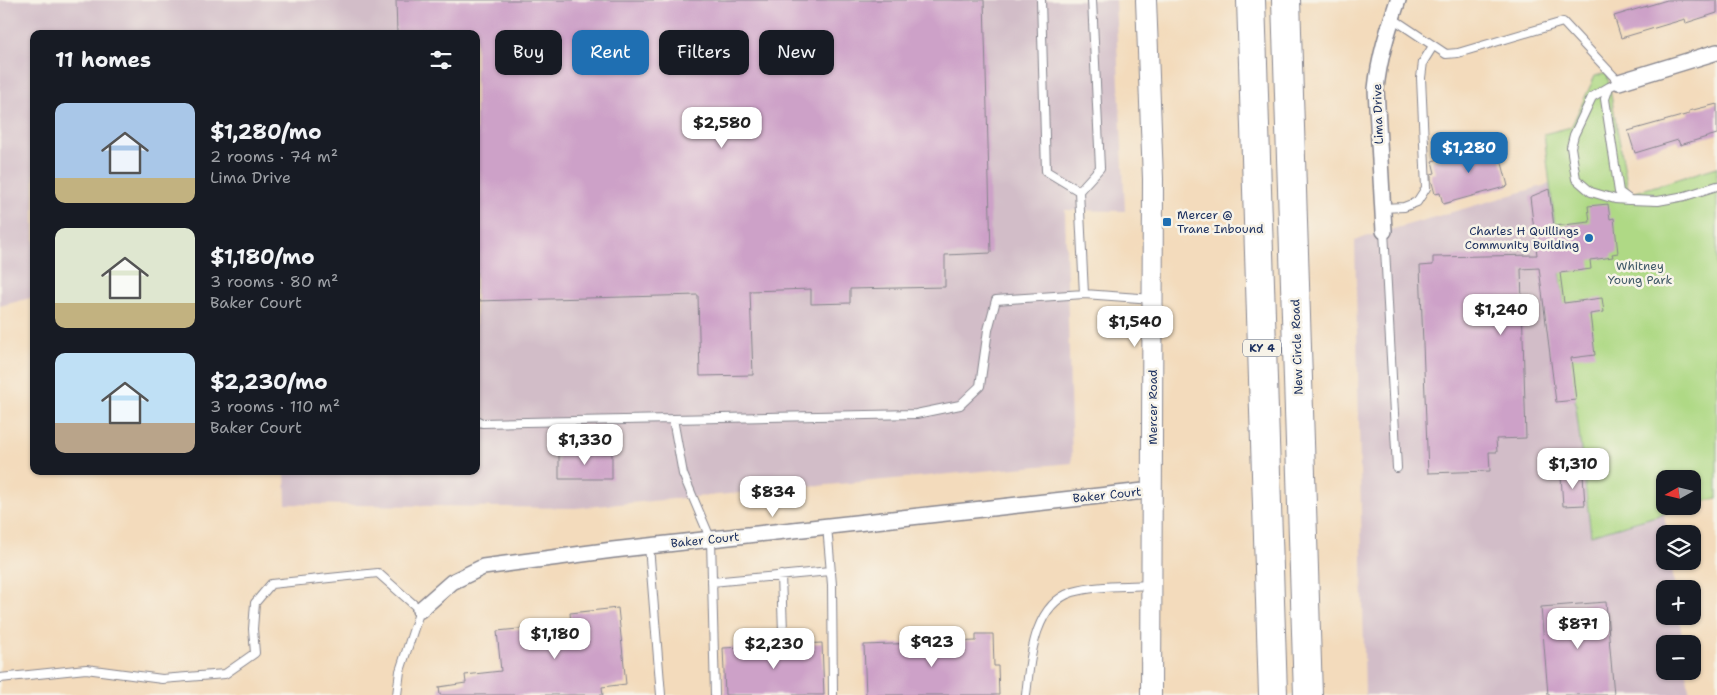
<!DOCTYPE html>
<meta charset="utf-8">
<style>
:root{--surface:#171b24;--page:#20242c;--text:#f1f3f6;--muted:#9ea1a6;--accent:#1f6fb2}
body{margin:0;font-family:"Shantell Sans",sans-serif;background:var(--page);color:var(--text);height:100vh;display:flex;flex-direction:column;font-size:19px;white-space:nowrap}
*{box-sizing:border-box;margin:0}
p{font-size:16px;color:var(--muted)}
.icon{flex:none;width:28px;height:28px;fill:none;stroke:currentColor;stroke-width:2;stroke-linecap:round;stroke-linejoin:round}
.map{position:relative;flex:1;overflow:hidden}
.sheet{position:absolute;left:30px;top:30px;width:450px;height:445px;display:flex;flex-direction:column;background:var(--surface);border-radius:10px;box-shadow:0 1px 4px #0004}
.sheet>*{flex:none}
.hud{position:absolute;left:495px;top:30px;width:475px;height:45px;display:flex;gap:10px}
.needle{width:32px;rotate:262deg}
.tools{position:absolute;left:1656px;top:470px;display:grid;gap:10px}
.tools a{display:grid;place-items:center;width:45px;height:45px;border-radius:10px;background:var(--surface);box-shadow:0 1px 4px #0004;font-size:25px}
.price{position:absolute;translate:-50% -42px;padding:0 11px;border-radius:10px;background:#fff;color:#222;font-size:16px;line-height:32px;filter:drop-shadow(0 1px 2px #0008)}
.price::after{content:'';position:absolute;left:50%;top:30px;width:15px;height:11px;margin-left:-8px;background:inherit;clip-path:polygon(0 0,100% 0,50% 100%)}
.price.selected{background:var(--accent);color:#fff}
ul{padding:0;list-style:none}
li{display:flex;align-items:center;gap:15px;height:125px;padding:0 25px}
li span{display:grid;place-items:center;flex:none;width:140px;height:100px;border-radius:10px;color:#555}
li>.icon{margin-inline-start:auto}
span .icon{width:60px;height:60px;fill:#fffc;stroke-width:1}
li b{font-size:21px}
h2{display:flex;justify-content:space-between;align-items:center;height:60px;padding:0 25px;font-size:21px}
.chip{padding:0 18px;border-radius:10px;background:var(--surface);box-shadow:0 1px 4px #0004;font-size:18px;line-height:45px}
.chip.selected{background:var(--accent);color:#fff}
.map>svg:first-child{display:block}
.industrial{fill:#d2bdc8}
.green{fill:#afd985;stroke:#658472}
.building{fill:#cda1c8}
.lines{fill:none;stroke-linecap:round;stroke-linejoin:round}
.service-casing{stroke:#87858d;stroke-width:10}
.minor-casing{stroke:#87858d;stroke-width:18}
.tertiary-casing{stroke:#87858d;stroke-width:22}
.motorway-casing{stroke:#87858d;stroke-width:30}
.service{stroke:#fff;stroke-width:8}
.minor{stroke:#fff;stroke-width:15}
.tertiary{stroke:#fff;stroke-width:20}
.motorway{stroke:#fff;stroke-width:28}
.poi-dot{fill:#1f6fb2;stroke:#f7f3e8;stroke-width:2}
.labels{text-anchor:middle;dominant-baseline:central;stroke-width:5;stroke-linejoin:round;paint-order:stroke}
.shield{fill:#f7f3e8;stroke:#5d6a87;stroke-width:1}
.shield-label{font-size:11px;font-weight:bold;fill:#1b2f5e}
.street-label{font-size:12px;fill:#1b2f5e;stroke:#f7f3e8}
.poi-label{font-size:12px;fill:#1b2f5e;stroke:#f7f3e8;text-anchor:start}
.park-label{font-size:12px;fill:#405a68;stroke:#f7f3e8}
</style>
<div class="map">
<svg width="1717" height="695" viewBox="0 0 1717 695">
<rect width="100%" height="100%" fill="#f7f3e8"/>
<filter id="ink" filterUnits="userSpaceOnUse"><feTurbulence type="fractalNoise" baseFrequency=".02" numOctaves="2"/><feDisplacementMap in="SourceGraphic" scale="10" xChannelSelector="R" yChannelSelector="G"/><feConvolveMatrix kernelMatrix="1 2 1 2 8 2 1 2 1" color-interpolation-filters="sRGB"/></filter>
<filter id="wash" filterUnits="userSpaceOnUse"><feTurbulence type="fractalNoise" baseFrequency=".0096" numOctaves="4" result="noise"/><feDisplacementMap in="SourceGraphic" scale="20" xChannelSelector="R" yChannelSelector="G"/><feGaussianBlur stdDeviation="1.12" result="paint"/><feColorMatrix in="noise" values="0 0 0 0 0 0 0 0 0 0 0 0 0 0 0 0 0 1.4 0 .05"/><feComposite in="paint" operator="in"/></filter>
<g filter="url(#wash)">
<rect width="100%" height="100%" fill="#f3dbbc"/>
<path class="industrial" d="M0,0H1115L1125,211L1065,210L1072,463L575,508L286,504L285,471H476V34H34V297L0,306Z
M1550,184L1591,534L1664,514L1667,534H1665V561H1671L1675,589H1665V616H1679L1683,644H1665V671H1686L1690,695H1365L1355,240Z"/>
<path class="green" d="M1607,73L1629,194L1717,167V498L1693,505L1692,479H1665V506H1690L1591,535L1544,134L1571,127L1595,76Z"/>
<g id="blocks">
<path class="building" d="M396,0H984L991,253L945,255V287L850,289V303L811,304V289L750,291L753,375L700,376L698,295L476,301V34H397Z
M1667,0H1717V13L1686,23L1685,19L1621,38L1614,16Z
M1717,104V134L1680,145L1678,140L1635,153L1628,131L1689,114V111Z
M1497,144L1508,186L1443,204L1440,193L1435,194L1431,179V174L1435,173L1432,161Z
M1549,189L1554,226L1590,222L1588,206L1608,204L1610,219L1614,218L1618,253L1612,254L1613,257L1590,260L1591,269L1560,273L1564,303L1602,298L1604,312L1590,314L1595,355L1571,358L1576,400L1556,402L1539,268L1521,269L1526,438L1496,439L1497,452H1489L1490,471L1428,473L1420,266L1433,265V257L1537,255L1530,197Z
M559,453H612V479H559Z
M1583,475L1585,505L1563,506L1561,476Z
M1606,602L1614,695H1548L1541,607Z
M618,608L626,684L602,687L603,695H440L439,687L466,683L465,675L501,671L497,631L571,624L570,613Z
M976,634H993L994,666H998L999,695H866L864,645L976,641Z
M822,643L824,695H725L723,648Z"/>
</g>
</g>
<g filter="url(#ink)">
<use href="#blocks" fill-opacity="0" stroke="#87858d" stroke-width="1"/>
<g class="lines">
<defs>
<path id="service" d="M1041,0L1046,171L1079,191L1084,294
M1392,18L1446,54L1458,53L1563,22L1619,82L1609,87L1605,99L1619,192L1630,200L1658,201L1685,196L1717,186
M1609,87L1592,97L1574,135L1571,147L1576,179L1591,192L1615,199L1629,200
M1079,191L1100,168L1092,0
M1382,208L1404,207L1417,202L1426,188L1421,78L1423,62L1433,46
M1384,231L1397,468
M673,419L683,474L711,540L715,695
M476,420L482,423L916,414L960,405L980,386L988,330L996,300L1084,294L1153,299
M827,526L832,585L833,695
M649,546L661,695
M781,575L783,632
M712,582L830,571
M0,678L86,669L162,679L225,674L255,653L253,629L255,603L271,584L378,573L420,610L400,671L397,695
M1026,695C1030,661 1033,604 1073,592C1097,585 1125,587 1150,585"/>
<path id="minor" d="M1619,82L1717,52
M1384,231L1376,89C1379,58 1388,30 1398,0
M420,610L452,582L483,567L613,550L1153,490"/>
<path id="tertiary" d="M1146,0L1153,179L1151,695"/>
<path id="motorway" d="M1251,0L1273,695
M1286,0L1308,695"/>
</defs>
<use href="#service" class="service-casing"/>
<use href="#minor" class="minor-casing"/>
<use href="#tertiary" class="tertiary-casing"/>
<use href="#motorway" class="motorway-casing"/>
<use href="#service" class="service"/>
<use href="#minor" class="minor"/>
<use href="#tertiary" class="tertiary"/>
<use href="#motorway" class="motorway"/>
</g>
</g>
<g class="poi-dot">
<rect x="1162" y="217" width="10" height="10" rx="2.5"/>
<circle cx="1589" cy="238" r="5"/>
</g>
<g class="labels">
<rect class="shield" x="1243" y="339.5" width="38" height="17" rx="4"/>
<g class="shield-label">
<text x="1262" y="348">KY 4</text>
</g>
<g class="street-label">
<text transform="translate(1378 114) rotate(-92)">Lima Drive</text>
<text transform="translate(1297 347) rotate(-92)">New Circle Road</text>
<text transform="translate(1153 407) rotate(-90)">Mercer Road</text>
<text transform="translate(1107 495) rotate(-6)">Baker Court</text>
<text transform="translate(705 540) rotate(-6)">Baker Court</text>
</g>
<g class="poi-label">
<text x="1177" y="215">Mercer @<tspan x="1177" dy="14">Trane Inbound</tspan></text>
<text x="1579" y="231" text-anchor="end">Charles H Quillings<tspan x="1579" dy="14">Community Building</tspan></text>
</g>
<g class="park-label">
<text x="1640" y="266">Whitney<tspan x="1640" dy="14">Young Park</tspan></text>
</g>
</g>
</svg>
<div class="tools">
<a><svg class="needle" viewBox="-14 -14 28 28"><path d="M0-13l5 13h-10z" fill="#e53935"/><path d="M0 13l5-13h-10z" fill="#9ea1a6"/></svg></a>
<a><svg class="icon" aria-label="layers" viewBox="0 0 24 24"><path d="M12 4l9 5-9 5-9-5zM3 14l9 5 9-5"/></svg></a>
<a>+</a>
<a>−</a>
</div>
<b class="price" style="left:722px;top:149px">$2,580</b>
<b class="price selected" style="left:1469px;top:174px">$1,280</b>
<b class="price" style="left:1501px;top:336px">$1,240</b>
<b class="price" style="left:1135px;top:348px">$1,540</b>
<b class="price" style="left:585px;top:466px">$1,330</b>
<b class="price" style="left:1573px;top:490px">$1,310</b>
<b class="price" style="left:773px;top:518px">$834</b>
<b class="price" style="left:1578px;top:650px">$871</b>
<b class="price" style="left:555px;top:660px">$1,180</b>
<b class="price" style="left:932px;top:668px">$923</b>
<b class="price" style="left:774px;top:670px">$2,230</b>
<div class="hud">
<a class="chip">Buy</a>
<a class="chip selected">Rent</a>
<a class="chip">Filters</a>
<a class="chip">New</a>
</div>
<section class="sheet">
<h2>11 homes<svg class="icon" aria-label="filters" viewBox="0 0 24 24"><path d="M4 7h16M4 17h16"/><circle cx="9" cy="7" r="2"/><circle cx="15" cy="17" r="2"/></svg></h2>
<ul>
<li><span style="background:linear-gradient(#a9c7e8 75%,#c2b280 0)"><svg class="icon" aria-label="home" viewBox="0 0 24 24"><path d="M3 11l9-7 9 7M6 9v11h12V9"/></svg></span><div><b>$1,280/mo</b><p>2 rooms · 74 m²</p><p>Lima Drive</p></div></li>
<li><span style="background:linear-gradient(#dfe7d0 75%,#c2b280 0)"><svg class="icon" aria-label="home" viewBox="0 0 24 24"><path d="M3 11l9-7 9 7M6 9v11h12V9"/></svg></span><div><b>$1,180/mo</b><p>3 rooms · 80 m²</p><p>Baker Court</p></div></li>
<li><span style="background:linear-gradient(#bfe0f5 70%,#b9a48a 0)"><svg class="icon" aria-label="home" viewBox="0 0 24 24"><path d="M3 11l9-7 9 7M6 9v11h12V9"/></svg></span><div><b>$2,230/mo</b><p>3 rooms · 110 m²</p><p>Baker Court</p></div></li>
</ul>
</section>
</div>
